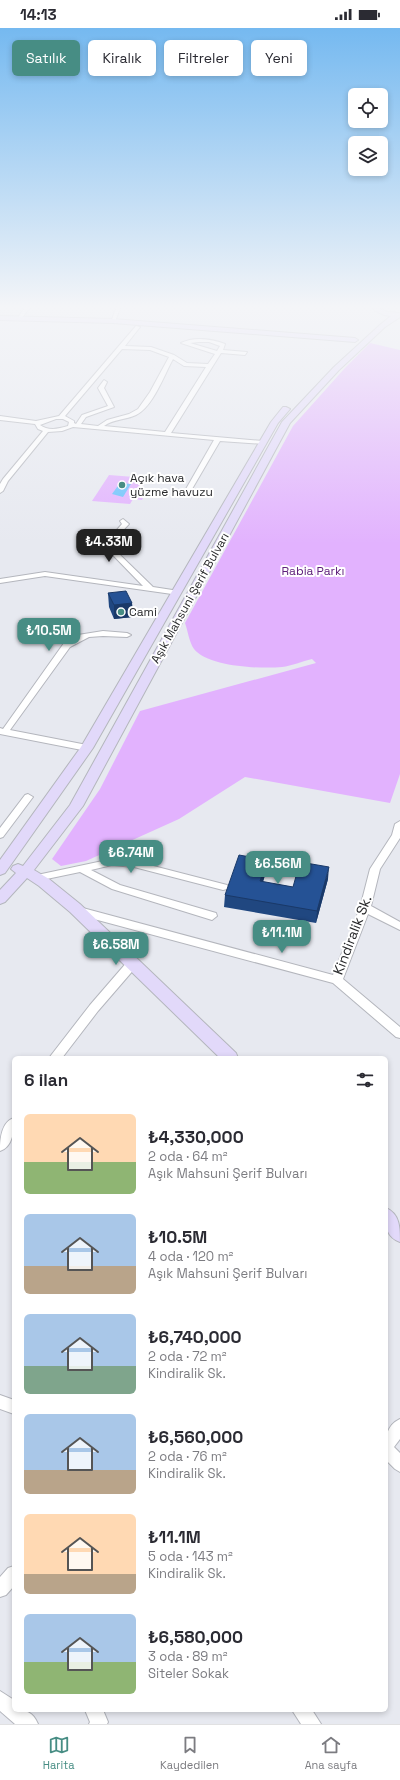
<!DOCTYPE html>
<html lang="tr">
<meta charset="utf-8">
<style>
:root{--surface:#fff;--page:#f2f2f3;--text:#2b2b33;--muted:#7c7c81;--line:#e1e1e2;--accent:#478d84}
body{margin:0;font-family:"Space Grotesk",sans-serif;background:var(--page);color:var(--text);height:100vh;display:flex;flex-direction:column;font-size:15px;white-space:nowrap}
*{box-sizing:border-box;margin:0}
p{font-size:13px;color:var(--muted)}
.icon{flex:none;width:22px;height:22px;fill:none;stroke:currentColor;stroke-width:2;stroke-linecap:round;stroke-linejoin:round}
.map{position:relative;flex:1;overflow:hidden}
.sheet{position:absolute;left:12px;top:1028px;width:376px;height:656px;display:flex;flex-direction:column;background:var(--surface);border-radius:6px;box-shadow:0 2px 6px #0003}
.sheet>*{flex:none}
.guide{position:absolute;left:12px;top:12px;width:376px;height:36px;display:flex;gap:8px}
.tools{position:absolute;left:348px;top:60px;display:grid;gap:8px}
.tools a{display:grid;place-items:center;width:40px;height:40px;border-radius:6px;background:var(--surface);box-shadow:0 2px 6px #0003;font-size:20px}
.price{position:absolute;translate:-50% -34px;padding:0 9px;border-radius:8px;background:var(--accent);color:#fff;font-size:13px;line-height:26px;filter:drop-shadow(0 1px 2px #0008)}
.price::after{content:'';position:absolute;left:50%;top:24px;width:12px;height:9px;margin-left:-6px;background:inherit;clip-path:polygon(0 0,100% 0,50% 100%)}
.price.selected{background:#222;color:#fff}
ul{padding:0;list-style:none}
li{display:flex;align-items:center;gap:12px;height:100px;padding:0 12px}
li span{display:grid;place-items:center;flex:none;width:112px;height:80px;border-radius:6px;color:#555}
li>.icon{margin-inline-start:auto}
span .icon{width:48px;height:48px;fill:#fffc;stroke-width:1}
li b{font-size:17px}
h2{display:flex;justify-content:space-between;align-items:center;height:48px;padding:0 12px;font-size:17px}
.pill{padding:0 14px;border-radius:6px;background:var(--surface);box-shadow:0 2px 6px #0003;font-size:14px;line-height:36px}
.pill.selected{background:var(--accent);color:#fff}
.status{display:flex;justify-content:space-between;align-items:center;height:28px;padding:0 20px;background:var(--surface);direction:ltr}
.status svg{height:11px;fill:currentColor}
.menu{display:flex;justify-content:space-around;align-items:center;height:56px;border-top:1px solid var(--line);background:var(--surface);font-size:11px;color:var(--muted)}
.menu a{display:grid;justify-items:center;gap:2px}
.menu .selected{color:var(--accent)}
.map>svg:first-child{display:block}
.green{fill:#e2b2fe}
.water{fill:#69c1fc}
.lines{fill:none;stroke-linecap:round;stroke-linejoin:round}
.street-casing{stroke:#b4b6bd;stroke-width:2}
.secondary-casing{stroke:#b4b6bd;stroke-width:2}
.street{fill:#fff;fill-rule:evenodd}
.secondary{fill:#e2d9fa;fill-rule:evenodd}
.wall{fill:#204780}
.shaded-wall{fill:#1a3968}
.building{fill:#255295;stroke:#1a3968}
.poi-dot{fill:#478d84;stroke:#fff;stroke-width:1.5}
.labels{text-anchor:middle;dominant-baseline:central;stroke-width:4;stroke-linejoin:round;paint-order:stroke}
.far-poi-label{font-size:12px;fill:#28292b;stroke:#fff;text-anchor:start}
.far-park-label{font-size:12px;fill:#5e207b;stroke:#fff}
.far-street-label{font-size:12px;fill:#28292b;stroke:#fff}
.street-label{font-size:14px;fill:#28292b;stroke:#fff}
</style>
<div class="status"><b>14:13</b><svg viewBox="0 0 49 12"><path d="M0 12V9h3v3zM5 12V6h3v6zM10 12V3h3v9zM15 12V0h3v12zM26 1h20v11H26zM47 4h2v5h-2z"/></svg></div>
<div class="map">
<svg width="400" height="1696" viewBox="0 0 400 1696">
<rect width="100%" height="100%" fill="#e7e9f0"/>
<path class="green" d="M370,315L400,322V746L390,775L245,749L179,791L86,833L61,838L52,831L100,761L140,683L316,635L312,631C302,633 292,638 282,639C261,641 208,639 194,621C189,614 188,603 185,595L293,398L345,340Z
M109,447L147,450L139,464L145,465L142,472L133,471L130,476L92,473Z"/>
<path class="water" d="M120,455L131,456L123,469L112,466Z"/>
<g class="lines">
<defs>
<path id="street" d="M26,278H31L21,291H17Z
M117,278H121L115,293L111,294Z
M136,298L140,299L125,318L151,319L174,327L187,335L208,336L215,326L181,315C194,308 212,311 225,316L223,322L247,324L245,327L221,325L171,405L263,413L266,415L265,416L220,413L192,461L189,463L186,461L214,412L73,399L62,403L48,404L8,453L3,463L0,465V456L3,451L43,403L38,401L35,396L0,392V388L36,393L59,388ZM199,314H209L220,318L217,323L190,315ZM122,321L150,322L169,329L150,364L138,381L129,386L107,392L98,398L81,396L86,389L114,379L104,360L107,354L104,352L98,360L108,378L82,387L76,396L74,395V393L65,388ZM173,331L184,338L206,339L165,404L104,398C113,391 126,392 136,387C153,379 164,347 173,331ZM56,391H63L69,394L68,398C58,401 48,403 40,397Z
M123,491L129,496L115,511L114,521L153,559L179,563V567L45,548L0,555V551L45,544L143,558L107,521L109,511L122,496L120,493Z
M103,603L127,605L131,607L127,609L103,608L89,609L70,619L10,702L87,717L91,720L90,722L87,723L0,706V700L3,701L64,615L78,607Z
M28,766L33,769L3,809L0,810V800L25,767Z
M400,793V810L380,841L371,878L400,894V902L368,886L343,951L400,999V1010L396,1009L333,955L79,887L74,883L79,879L333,947L360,880L370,841L392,807L395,796Z
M112,831L134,833L227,857L228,859L227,861L223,862L134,839L112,837L91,842L120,857L216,885L217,888L212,892L112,861L80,844L37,853L32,850L37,847Z
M132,932L136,933L137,936L136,939L98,983L62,1030H49L90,977L128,933Z
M14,1090C14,1102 13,1119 0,1123C0,1112 1,1094 14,1090Z
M0,1367L14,1372V1386L0,1381Z
M400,1391V1411L394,1419L400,1425V1444L395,1441L386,1432C386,1416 383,1399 400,1391Z
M14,1538V1558L6,1567L0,1569V1549L8,1540Z
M0,1663L14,1672V1682C26,1682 33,1684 38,1696H15L0,1683Z
M85,1682H103L108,1694L107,1696H89L90,1694Z
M292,1682H312L321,1696H301Z"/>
<path id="secondary" d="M373,278H379V280L387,284L400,285V289L385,299L339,342L290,395L83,778L34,842L49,851L80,876L236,1025L238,1030H220L70,884L39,858L27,850L5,874L0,876V862L16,845L11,841L13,838L18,836L23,838L70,777L282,394L334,339L381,296L391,288L384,287L374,282Z
M0,288L113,291L355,310L358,312L355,314L113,295L0,292Z
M283,379H286L290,381L278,395L93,720L5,845L0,847V832L81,719L271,394Z
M386,1180C400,1186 400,1200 400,1214C384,1208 386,1195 386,1180Z"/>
</defs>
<use href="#street" class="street-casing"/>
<use href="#secondary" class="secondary-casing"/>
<use href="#street" class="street"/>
<use href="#secondary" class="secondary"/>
</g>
<path class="wall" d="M108,565L132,575L133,589L114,591L109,579Z
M267,832L266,844L263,854L293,859L328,851L316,895L224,879L225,867Z"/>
<path class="shaded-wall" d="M132,575L133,589L114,591V577Z
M267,832L266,844L259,865L260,853Z
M329,839L328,851L316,895L317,883Z"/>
<path class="building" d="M126,563L132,575L114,577L108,565Z
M239,827L267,832L260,853L293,859L300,834L329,839L317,883L225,867Z"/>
<linearGradient id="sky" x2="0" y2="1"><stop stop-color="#75b9f0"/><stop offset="0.54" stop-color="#f4f5f8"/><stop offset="1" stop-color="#f4f5f8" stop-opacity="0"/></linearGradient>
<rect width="400" height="516" fill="url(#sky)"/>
<g class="poi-dot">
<circle cx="122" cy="457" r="4"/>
<circle cx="121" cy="584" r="4"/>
</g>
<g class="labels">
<g class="far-poi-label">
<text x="130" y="450">Açık hava<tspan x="130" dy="14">yüzme havuzu</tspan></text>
<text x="129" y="584">Cami</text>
</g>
<g class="far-park-label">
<text x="313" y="543">Rabia Parkı</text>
</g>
<g class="far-street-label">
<text transform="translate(190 570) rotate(-61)">Aşık Mahsuni Şerif Bulvarı</text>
</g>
<g class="street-label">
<text transform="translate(352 907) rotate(-69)">Kindiralik Sk.</text>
</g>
</g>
</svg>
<div class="tools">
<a><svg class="icon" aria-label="locate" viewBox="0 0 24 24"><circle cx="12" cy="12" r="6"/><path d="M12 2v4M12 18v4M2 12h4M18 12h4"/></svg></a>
<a><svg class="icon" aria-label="layers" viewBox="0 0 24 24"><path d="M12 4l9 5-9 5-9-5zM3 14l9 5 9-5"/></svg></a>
</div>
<b class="price selected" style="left:109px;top:535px">₺4.33M</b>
<b class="price" style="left:49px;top:624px">₺10.5M</b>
<b class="price" style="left:131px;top:846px">₺6.74M</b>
<b class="price" style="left:278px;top:857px">₺6.56M</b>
<b class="price" style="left:282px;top:926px">₺11.1M</b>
<b class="price" style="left:116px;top:938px">₺6.58M</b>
<div class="guide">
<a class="pill selected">Satılık</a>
<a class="pill">Kiralık</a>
<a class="pill">Filtreler</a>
<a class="pill">Yeni</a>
</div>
<section class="sheet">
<h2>6 ilan<svg class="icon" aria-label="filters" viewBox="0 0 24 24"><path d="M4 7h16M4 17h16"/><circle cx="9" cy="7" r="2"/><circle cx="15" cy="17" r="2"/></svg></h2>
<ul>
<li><span style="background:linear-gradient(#ffd9b3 60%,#8fb573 0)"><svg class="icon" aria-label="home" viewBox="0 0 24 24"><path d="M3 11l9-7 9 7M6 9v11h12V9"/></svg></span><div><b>₺4,330,000</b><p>2 oda · 64 m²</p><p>Aşık Mahsuni Şerif Bulvarı</p></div></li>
<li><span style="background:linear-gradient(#a9c7e8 65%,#b9a48a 0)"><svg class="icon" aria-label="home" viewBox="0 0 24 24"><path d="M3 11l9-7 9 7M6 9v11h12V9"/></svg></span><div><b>₺10.5M</b><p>4 oda · 120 m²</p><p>Aşık Mahsuni Şerif Bulvarı</p></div></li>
<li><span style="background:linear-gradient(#a9c7e8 65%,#7fa58c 0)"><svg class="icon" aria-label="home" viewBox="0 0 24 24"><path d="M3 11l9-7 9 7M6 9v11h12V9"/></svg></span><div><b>₺6,740,000</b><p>2 oda · 72 m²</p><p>Kindiralik Sk.</p></div></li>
<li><span style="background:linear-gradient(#a9c7e8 70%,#b9a48a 0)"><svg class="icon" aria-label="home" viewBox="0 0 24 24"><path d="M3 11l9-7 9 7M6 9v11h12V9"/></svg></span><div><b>₺6,560,000</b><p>2 oda · 76 m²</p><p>Kindiralik Sk.</p></div></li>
<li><span style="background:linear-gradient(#ffd9b3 75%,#b9a48a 0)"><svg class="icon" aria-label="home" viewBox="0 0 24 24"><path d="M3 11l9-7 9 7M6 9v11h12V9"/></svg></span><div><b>₺11.1M</b><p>5 oda · 143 m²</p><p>Kindiralik Sk.</p></div></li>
<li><span style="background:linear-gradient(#a9c7e8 60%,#8fb573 0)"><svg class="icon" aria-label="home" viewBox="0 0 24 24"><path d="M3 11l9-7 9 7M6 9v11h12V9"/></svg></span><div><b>₺6,580,000</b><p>3 oda · 89 m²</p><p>Siteler Sokak</p></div></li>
</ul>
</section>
</div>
<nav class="menu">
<a class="selected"><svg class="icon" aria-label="map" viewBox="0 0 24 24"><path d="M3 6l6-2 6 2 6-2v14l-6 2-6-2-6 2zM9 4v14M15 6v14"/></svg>Harita</a>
<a><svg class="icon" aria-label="saved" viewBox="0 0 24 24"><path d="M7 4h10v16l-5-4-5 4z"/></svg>Kaydedilen</a>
<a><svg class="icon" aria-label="home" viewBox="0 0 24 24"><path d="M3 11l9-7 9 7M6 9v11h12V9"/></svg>Ana sayfa</a>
</nav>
